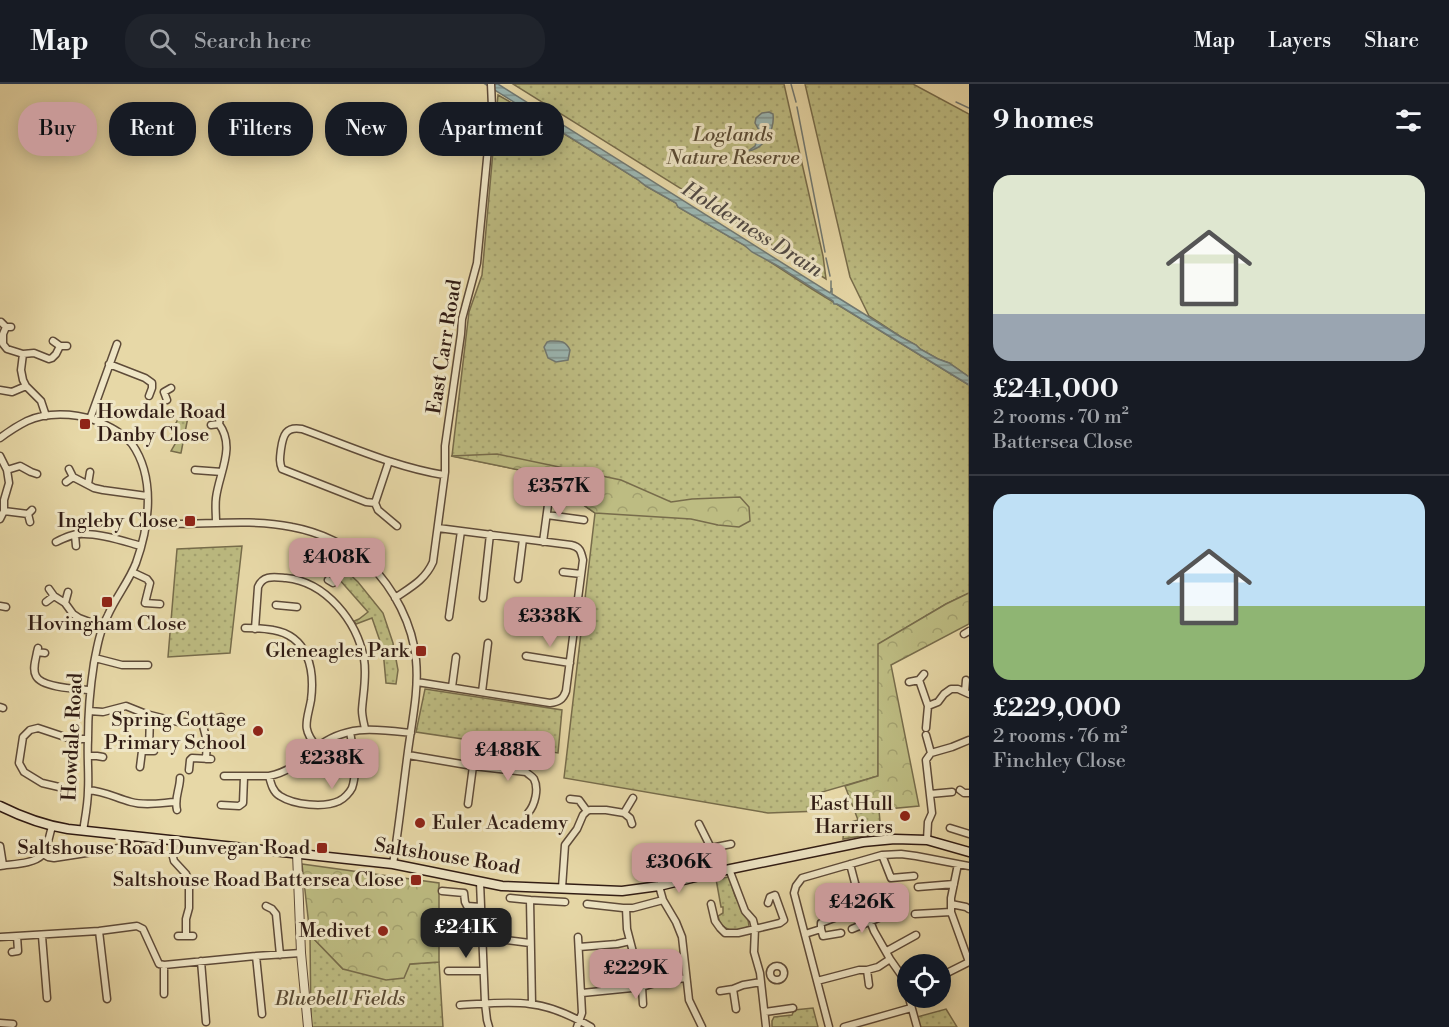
<!DOCTYPE html>
<meta charset="utf-8">
<style>
:root{--surface:#171b24;--page:#20242c;--text:#f1f3f6;--muted:#9ea1a6;--line:#363941;--accent:#c59692}
body{margin:0;font-family:"Libre Bodoni",serif;background:var(--page);color:var(--text);height:100vh;display:flex;flex-direction:column;font-size:22px;white-space:nowrap}
*{box-sizing:border-box;margin:0}
p{font-size:20px;color:var(--muted)}
.icon{flex:none;width:33px;height:33px;fill:none;stroke:currentColor;stroke-width:2;stroke-linecap:round;stroke-linejoin:round}
.map{position:relative;flex:1;overflow:hidden}
.details{display:flex;flex-direction:column;background:var(--surface);width:480px}
.details>*{flex:none}
.guide{position:absolute;left:18px;top:18px;width:570px;height:54px;display:flex;gap:12px}
.controls{position:absolute;left:897px;top:870px;display:grid;gap:12px}
.controls a{display:grid;place-items:center;width:54px;height:54px;border-radius:50%;background:var(--surface);box-shadow:0 3px 15px #0003;font-size:30px}
.price{position:absolute;translate:-50% -51px;padding:0 14px;border-radius:12px;background:var(--accent);color:#111;font-size:20px;line-height:39px;filter:drop-shadow(0 2px 3px #0008)}
.price::after{content:'';position:absolute;left:50%;top:36px;width:18px;height:14px;margin-left:-9px;background:inherit;clip-path:polygon(0 0,100% 0,50% 100%)}
.price.active{background:#222;color:#fff}
ul{padding:0;list-style:none}
li{display:grid;align-content:center;gap:12px;height:318px;padding:0 24px}
li+li{border-top:2px solid var(--line)}
li span{display:grid;place-items:center;height:186px;border-radius:18px;color:#555}
li>.icon{margin-inline-start:auto}
span .icon{width:108px;height:108px;fill:#fffc;stroke-width:1}
li b{font-size:26px}
h2{display:flex;justify-content:space-between;align-items:center;height:72px;padding:0 24px;font-size:26px}
.tag{padding:0 21px;border-radius:24px;background:var(--surface);box-shadow:0 3px 15px #0003;font-size:21px;line-height:54px}
.tag.active{background:var(--accent);color:#111}
header{display:flex;align-items:center;gap:36px;box-sizing:border-box;height:84px;padding:0 30px;background:var(--surface);border-bottom:2px solid var(--line)}
header strong{font-size:28px}
nav{display:flex;gap:33px;margin-inline-start:auto;font-size:21px}
.search{width:420px;height:54px;background:var(--page);display:flex;align-items:center;gap:15px;box-sizing:border-box;padding:0 21px;border-radius:24px;color:var(--muted);font-size:22px}
main{display:flex;flex:1;min-height:0}
.map>svg:first-child{display:block}
.grass{fill:url(#grass-dots);stroke:#776c4b;stroke-width:1.5}
.forest{fill:url(#forest-crowns);stroke:#776c4b;stroke-width:1.5}
.water{fill:url(#water-rules);stroke:#717973;stroke-width:1.5}
.lines{fill:none;stroke-linecap:round;stroke-linejoin:round}
.stream{stroke:#717973;stroke-width:1.5}
.minor-casing{stroke:#5e4b39;stroke-width:9}
.tertiary-casing{stroke:#5e4b39;stroke-width:10}
.secondary-casing{stroke:#311c14;stroke-width:11}
.minor{stroke:#efe6c6;stroke-width:6}
.tertiary{stroke:#efe6c6;stroke-width:8}
.secondary{stroke:#efe6c6;stroke-width:8}
.poi-dot{fill:#8f2418;stroke:#efe6c6;stroke-width:2}
.labels{text-anchor:middle;dominant-baseline:central;stroke-width:6;stroke-linejoin:round;paint-order:stroke}
.park-label{font-size:20px;font-style:italic;fill:#5b4c35;stroke:#efe6c6}
.street-label{font-size:20px;fill:#311c14;stroke:#efe6c6}
.poi-label{font-size:20px;fill:#311c14;stroke:#efe6c6;text-anchor:end}
.water-label{font-size:21px;font-style:italic;fill:#514a44;stroke:#efe6c6}
</style>
<header>
<strong>Map</strong>
<div class="search"><svg class="icon" aria-label="search" viewBox="0 0 24 24"><circle cx="10" cy="10" r="6"/><path d="M15 15l6 6"/></svg>Search here</div>
<nav><a>Map</a><a>Layers</a><a>Share</a></nav>
</header>
<main>
<div class="map">
<svg width="969" height="943" viewBox="0 0 969 943">
<defs>
<pattern id="grass-dots" width="8" height="8" patternUnits="userSpaceOnUse" patternTransform="scale(1.5)"><rect width="8" height="8" fill="#bdbc82"/><path d="M2 2h.1M6 6h.1" fill="none" stroke="#a3a16f" stroke-width="1.8" stroke-linecap="round"/></pattern>
<pattern id="forest-crowns" width="20" height="18" patternUnits="userSpaceOnUse" patternTransform="scale(1.5)"><rect width="20" height="18" fill="#bdbc82"/><path d="M2 6a3 3 0 1 1 6 0M12 15a3 3 0 1 1 6 0" fill="none" stroke="#a3a16f"/></pattern>
<pattern id="water-rules" width="6" height="5" patternUnits="userSpaceOnUse" patternTransform="scale(1.5)"><rect width="6" height="5" fill="#9bb7b3"/><path d="M0 2.5h6" fill="none" stroke="#7f9490"/></pattern>
</defs>
<rect width="100%" height="100%" fill="#e7d8a7"/>
<filter id="stains"><feTurbulence type="fractalNoise" baseFrequency=".00333" numOctaves="4"/><feColorMatrix values="0 0 0 0 .2 0 0 0 0 .09 0 0 0 0 .02 0 0 0 .5 -.17"/></filter>
<radialGradient id="worn" r=".72"><stop offset=".6" stop-color="#630" stop-opacity="0"/><stop offset="1" stop-color="#630" stop-opacity=".3"/></radialGradient>
<path class="grass" d="M513,0H784L823,172L826,195Z
M805,0H913L969,30V293L949,279L938,275L920,265L916,261L901,253L869,232L850,193Z
M498,11L550,41L637,95L646,102L676,119L678,123L744,161L812,205L969,301V509L946,520L879,560L878,692L822,708L820,727L768,729L564,694L595,429L539,390L452,372L469,228L482,191Z
M180,331L188,333L181,369H180L171,367L175,360L173,345Z
M242,462L230,569L168,573L177,465Z
M344,485L358,498L383,529L393,559L398,586L396,600L386,599L383,566L372,534L356,540L354,537L359,535L368,528L338,494Z
M425,605L562,626L558,669L416,648Z
M879,726L881,749L843,755L844,740L858,736L855,728Z
M729,793L735,812L748,836L749,842C737,850 721,848 718,832L723,829V823H721L716,795Z
M310,851L343,885L439,878L443,943H311Z
M813,924L818,943H772V937L774,933L792,931L794,926Z
M946,925L957,943H919L917,933Z"/>
<path class="forest" d="M497,370L621,396L671,418L692,415L740,413L749,423L750,437L739,443L718,441L691,435L595,429L539,390L451,372Z
M969,509V540L891,581L919,722L855,728L845,702L878,692V560L946,520Z
M302,780L439,799V878L410,880L404,894L386,896L343,885L310,851Z"/>
<path class="water" d="M485,0H498L830,209L832,204V210L901,253L916,261L920,265L938,275L949,279L969,293V301L837,220H834L833,217L778,182L752,168L744,161L678,123L676,119L646,102L637,95Z
M769,28L773,30C775,46 764,65 748,67L755,62L760,48L755,39L756,34L762,29Z
M550,257C560,257 565,256 570,266L568,276L556,278L548,274L544,263L547,258Z"/>
<g class="lines">
<path class="stream" d="M791,0L796,18
M956,18L969,24
M797,23L825,168
M826,174L830,192
M831,197V205"/>
<defs>
<path id="minor" d="M1,238L6,243H11
M6,243L3,250V260L7,265L23,270L34,269L49,275L52,274L56,270L60,262
M53,257L60,262H67
M23,270L21,286L23,296L26,302L41,317L46,332
M109,280L145,294L152,299V304L149,312
M0,306L12,308L26,302
M167,316L164,308L171,304
M90,335L117,260
M211,341L219,340L220,333
M0,354C8,348 17,342 27,337C46,328 74,329 94,336C107,341 123,349 132,360C156,394 149,443 136,479C129,497 116,513 108,531C100,546 97,563 94,579C90,604 88,630 88,656C87,673 89,690 88,706C88,720 85,734 83,747
M0,372L7,386L9,399L4,416V427L0,435
M389,377L375,419L378,426L397,442
M7,386L20,382L31,388L37,390
M195,386L222,388
M73,393L94,404L103,406L147,412
M66,398L73,393L69,385
M88,400L90,388
M524,406L550,409
M375,419L366,418L282,385C279,378 280,373 281,365C283,351 286,342 302,345C349,362 395,383 444,391
M4,427L28,430
M547,431L584,436
M30,438L28,430L32,426
M216,438C216,430 215,422 216,414C219,389 236,363 219,340
M146,439C194,443 244,433 292,443C319,448 348,461 369,480C394,504 413,541 416,576C419,606 412,637 408,667C403,705 399,742 393,780
M75,451L76,462
M56,458C64,454 74,449 84,450C103,450 123,457 141,462
M543,458L550,406
M132,488L147,495L150,499L145,519L160,520
M563,488L581,490
M518,495L523,455
M328,496L333,499
M49,505L54,512L65,519L73,530L79,534L103,543
M395,514C411,503 425,496 433,478L445,388V362L461,250L462,235L477,179L492,23L491,0
M483,514L490,450
M46,518L54,512
M65,519L68,508
M276,521L297,523
M0,522L6,523
M449,533L461,447
M531,538L574,544
M245,544C254,544 264,544 273,546C308,552 315,585 311,616C307,638 301,644 317,663
M255,545L258,503C263,491 273,493 286,494C326,498 357,537 364,575C367,592 363,610 362,626C362,633 364,639 365,645
M964,550L969,547
M38,564L37,568L45,569
M37,568C36,575 32,585 36,592C42,604 78,605 90,606
M526,572L570,579
M95,574L122,581H148
M919,596L928,622L926,644
M417,598L550,619C558,618 563,616 566,607L583,476C581,467 580,463 571,461L438,444
M909,598L919,596L924,590
M452,603L456,573
M482,608L488,559
M965,608L966,596
M928,622L938,618L944,610L951,605H958L969,610
M0,623L3,624
M89,627L103,628L126,622L146,630L178,638H202L207,657L206,675
M202,638L221,633
M926,651L931,669
M149,666L150,631
M408,671L473,682L468,720
M88,672H97L103,673
M473,682L526,688C529,691 532,692 534,695C539,705 535,721 528,729
M140,683L142,667H154
M189,686L190,676L192,674L211,675
M224,692H269C290,688 301,676 316,664C346,640 376,645 411,649
M269,692C271,700 273,708 280,712C294,721 324,724 339,717C344,715 350,708 352,704C358,687 353,665 350,648
M59,703L42,699L24,688L19,679L23,653L30,646L38,644L71,655H88
M88,706C104,707 116,714 131,718C145,722 160,719 175,718
M960,706L964,709H969
M930,710L952,708
M570,715L579,716L587,727
M221,721L239,722L243,719L244,693
M177,726C174,714 180,705 180,694
M624,729L633,714
M624,729L630,734L632,740
M699,740L711,764L716,788
M950,744L969,750
M927,756L928,738L932,729L926,676L931,669L952,663L969,656
M174,757L172,769L174,777L186,790L189,797V824L186,835V852
M0,762L3,781
M711,764L731,760
M43,770L48,773L54,774L138,761
M882,771L891,794L914,792
M850,780L855,799L874,847L890,875L904,895L908,909
M0,782C12,780 34,780 42,771C48,764 49,751 52,743
M729,785L745,827L753,836L755,844L754,868L760,889L766,943
M480,798L485,919L487,936L489,943
M659,802L663,816L676,838L682,853L689,916L702,943
M918,803L954,800
M562,804L565,761L577,745L583,731L587,727L590,726H606L624,729
M442,807L464,809L465,818L467,822L481,823
M510,814L530,816
M587,820L623,824H633L663,816
M711,820L715,837L720,844L725,849H738L780,839L784,836L775,811L770,813L768,819
M951,820L966,823L969,825
M266,822L272,825L276,830L280,871
M626,824L627,845L642,903L643,920
M915,830L951,828
M821,845V839L837,833
M852,845L888,830
M99,847L107,915
M452,849L530,859
M805,850L821,845L823,852L841,849
M42,852L47,914
M178,852H193
M0,853L99,847L137,842L143,845L159,880L164,881L256,872L301,869
M579,863L617,860L630,857
M887,867L916,851
M12,868L18,867L17,852
M256,872L262,930
M201,877L206,938
M770 889a7 7 0 1 1 14 0a7 7 0 1 1-14 0Z
M867,886L869,901
M448,887H483
M947,889L969,878L951,828V814L958,780
M817,897L859,886H867L878,883L890,875
M720,907L733,905
M582,909L642,903L662,897L686,894
M164,910V881
M909,914L917,943
M532,920L530,816L565,818
M460,921C483,920 508,917 530,920C550,922 574,933 591,943
M736,925L733,905L743,901L761,898
M765,928L793,924
M0,939L13,940
M577,943L582,929L578,853
M829,943L794,809L796,802L802,794L882,771L901,770L916,772L969,782
M844,943L911,924"/>
<path id="tertiary" d="M297,769L301,869L308,943"/>
<path id="secondary" d="M0,722C22,733 44,741 68,745L393,780L502,802L622,807L659,802L716,788L863,758L895,755L927,756L969,768"/>
</defs>
<use href="#minor" class="minor-casing"/>
<use href="#tertiary" class="tertiary-casing"/>
<use href="#secondary" class="secondary-casing"/>
<use href="#minor" class="minor"/>
<use href="#tertiary" class="tertiary"/>
<use href="#secondary" class="secondary"/>
</g>
<g class="poi-dot">
<rect x="79" y="334" width="12" height="12" rx="3"/>
<rect x="184" y="431" width="12" height="12" rx="3"/>
<rect x="101" y="512" width="12" height="12" rx="3"/>
<rect x="415" y="561" width="12" height="12" rx="3"/>
<circle cx="258" cy="647" r="6"/>
<circle cx="905" cy="732" r="6"/>
<circle cx="420" cy="739" r="6"/>
<rect x="316" y="758" width="12" height="12" rx="3"/>
<rect x="410" y="790" width="12" height="12" rx="3"/>
<circle cx="383" cy="847" r="6"/>
</g>
<g class="labels">
<g class="park-label">
<text x="733" y="51">Loglands<tspan x="733" dy="23">Nature Reserve</tspan></text>
<text x="340" y="915">Bluebell Fields</text>
</g>
<g class="street-label">
<text transform="translate(445 263) rotate(-81)">East Carr Road</text>
<text transform="translate(73 653) rotate(-87)">Howdale Road</text>
<text transform="translate(447 773) rotate(9)">Saltshouse Road</text>
</g>
<g class="poi-label">
<text x="97" y="328" text-anchor="start">Howdale Road<tspan x="97" dy="23">Danby Close</tspan></text>
<text x="178" y="437">Ingleby Close</text>
<text x="107" y="540" text-anchor="middle">Hovingham Close</text>
<text x="409" y="567">Gleneagles Park</text>
<text x="246" y="636">Spring Cottage<tspan x="246" dy="23">Primary School</tspan></text>
<text x="893" y="720">East Hull<tspan x="893" dy="23">Harriers</tspan></text>
<text x="432" y="739" text-anchor="start">Euler Academy</text>
<text x="310" y="764">Saltshouse Road Dunvegan Road</text>
<text x="404" y="796">Saltshouse Road Battersea Close</text>
<text x="371" y="847">Medivet</text>
</g>
<g class="water-label">
<text transform="translate(752 146) rotate(32)">Holderness Drain</text>
</g>
</g>
<rect width="100%" height="100%" filter="url(#stains)"/>
<rect width="100%" height="100%" fill="url(#worn)"/>
</svg>
<div class="controls">
<a><svg class="icon" aria-label="locate" viewBox="0 0 24 24"><circle cx="12" cy="12" r="6"/><path d="M12 2v4M12 18v4M2 12h4M18 12h4"/></svg></a>
</div>
<b class="price" style="left:559px;top:434px">£357K</b>
<b class="price" style="left:337px;top:505px">£408K</b>
<b class="price" style="left:550px;top:564px">£338K</b>
<b class="price" style="left:508px;top:698px">£488K</b>
<b class="price" style="left:332px;top:706px">£238K</b>
<b class="price" style="left:679px;top:810px">£306K</b>
<b class="price" style="left:862px;top:850px">£426K</b>
<b class="price active" style="left:466px;top:875px">£241K</b>
<b class="price" style="left:636px;top:916px">£229K</b>
<div class="guide">
<a class="tag active">Buy</a>
<a class="tag">Rent</a>
<a class="tag">Filters</a>
<a class="tag">New</a>
<a class="tag">Apartment</a>
</div>
</div>
<section class="details">
<h2>9 homes<svg class="icon" aria-label="filters" viewBox="0 0 24 24"><path d="M4 7h16M4 17h16"/><circle cx="9" cy="7" r="2"/><circle cx="15" cy="17" r="2"/></svg></h2>
<ul>
<li><span style="background:linear-gradient(#dfe7d0 75%,#9aa5b1 0)"><svg class="icon" aria-label="home" viewBox="0 0 24 24"><path d="M3 11l9-7 9 7M6 9v11h12V9"/></svg></span><div><b>£241,000</b><p>2 rooms · 70 m²</p><p>Battersea Close</p></div></li>
<li><span style="background:linear-gradient(#bfe0f5 60%,#8fb573 0)"><svg class="icon" aria-label="home" viewBox="0 0 24 24"><path d="M3 11l9-7 9 7M6 9v11h12V9"/></svg></span><div><b>£229,000</b><p>2 rooms · 76 m²</p><p>Finchley Close</p></div></li>
</ul>
</section>
</main>
